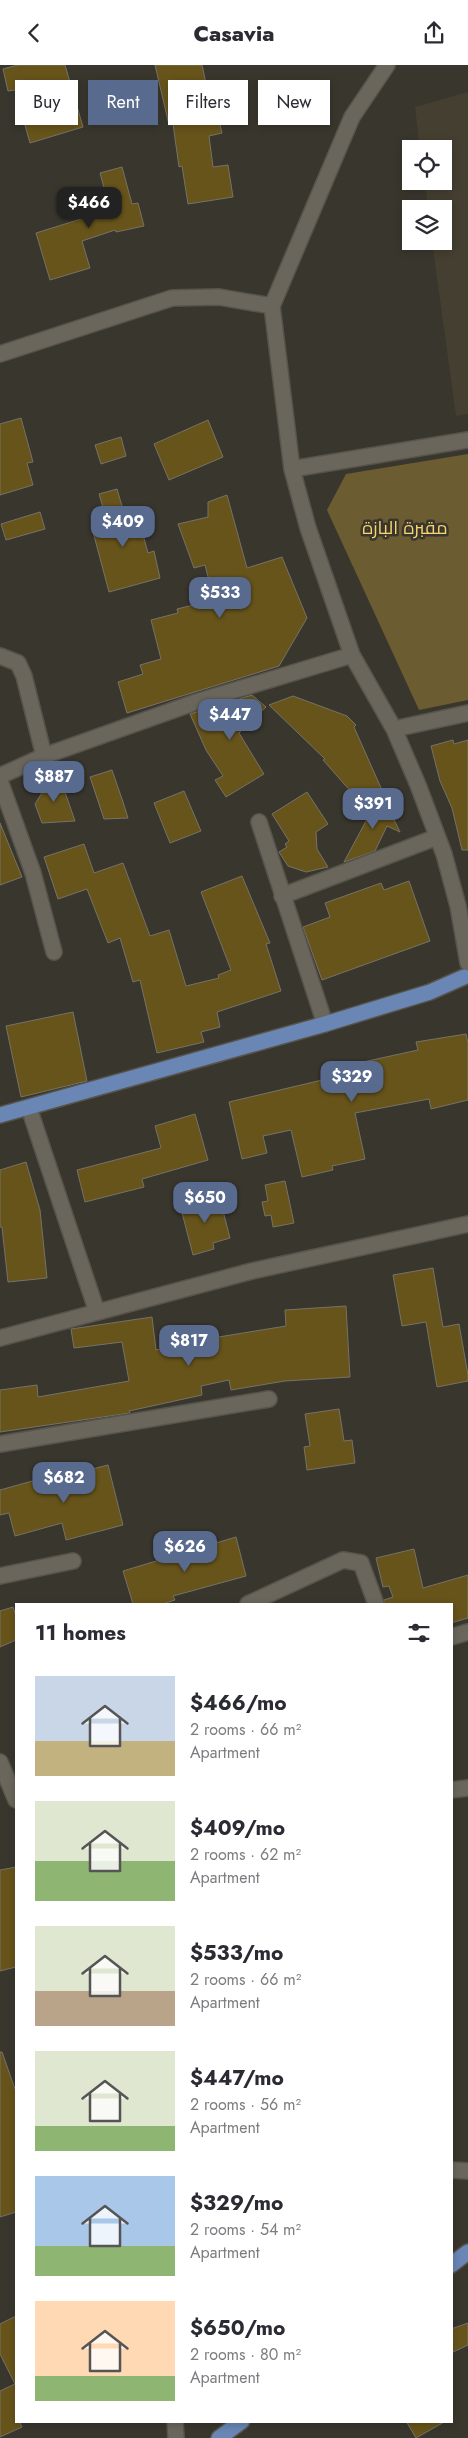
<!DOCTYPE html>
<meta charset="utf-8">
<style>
:root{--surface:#fff;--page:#f2f2f3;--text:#2b2b33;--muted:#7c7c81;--accent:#586a8e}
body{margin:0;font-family:Jost,Cairo,sans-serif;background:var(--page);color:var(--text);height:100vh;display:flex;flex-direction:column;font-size:19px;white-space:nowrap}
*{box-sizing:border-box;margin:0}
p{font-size:16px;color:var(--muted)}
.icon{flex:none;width:28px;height:28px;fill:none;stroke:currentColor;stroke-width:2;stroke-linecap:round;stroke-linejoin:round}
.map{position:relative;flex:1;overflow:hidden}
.side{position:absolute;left:15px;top:1538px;width:438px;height:820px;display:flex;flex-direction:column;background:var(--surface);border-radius:0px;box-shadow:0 2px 8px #0003}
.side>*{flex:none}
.banner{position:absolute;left:15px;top:15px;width:439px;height:45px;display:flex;gap:10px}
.controls{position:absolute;left:402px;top:75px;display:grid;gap:10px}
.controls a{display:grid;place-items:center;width:50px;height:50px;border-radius:0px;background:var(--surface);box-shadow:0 2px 8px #0003;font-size:25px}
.price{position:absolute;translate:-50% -42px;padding:0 11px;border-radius:10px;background:var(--accent);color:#fff;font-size:16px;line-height:32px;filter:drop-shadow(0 1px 2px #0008)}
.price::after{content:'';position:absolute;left:50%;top:30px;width:15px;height:11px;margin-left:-8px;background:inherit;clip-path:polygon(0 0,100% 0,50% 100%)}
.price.active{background:#222;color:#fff}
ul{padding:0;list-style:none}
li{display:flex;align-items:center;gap:15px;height:125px;padding:0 20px}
li span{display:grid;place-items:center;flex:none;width:140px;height:100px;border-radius:0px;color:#555}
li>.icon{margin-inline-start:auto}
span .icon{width:60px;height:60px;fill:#fffc;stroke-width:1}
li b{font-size:21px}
h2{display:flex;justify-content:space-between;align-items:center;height:60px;padding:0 20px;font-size:21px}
.tag{padding:0 18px;border-radius:0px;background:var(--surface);box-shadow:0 2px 8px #0003;font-size:18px;line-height:45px}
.tag.active{background:var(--accent);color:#fff}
header{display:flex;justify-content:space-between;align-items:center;height:65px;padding:0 20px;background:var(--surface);font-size:22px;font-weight:800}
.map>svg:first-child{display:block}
.built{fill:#443f30}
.green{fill:#6b5c32}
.building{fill:#67541b;stroke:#767268}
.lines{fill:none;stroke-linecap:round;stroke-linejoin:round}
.minor-casing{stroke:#56544c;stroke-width:18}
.major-casing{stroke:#56544c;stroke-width:18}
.minor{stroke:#6a665c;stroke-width:15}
.major{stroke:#6986b4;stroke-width:15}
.labels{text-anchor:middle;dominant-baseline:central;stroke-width:5;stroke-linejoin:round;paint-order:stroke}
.park-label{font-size:18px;fill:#f9d46f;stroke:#39362d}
</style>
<header><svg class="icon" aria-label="back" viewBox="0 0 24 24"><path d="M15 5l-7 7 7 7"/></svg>Casavia<svg class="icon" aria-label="share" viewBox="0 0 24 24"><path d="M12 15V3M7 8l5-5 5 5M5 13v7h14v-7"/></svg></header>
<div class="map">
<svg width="468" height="2373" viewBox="0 0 468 2373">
<rect width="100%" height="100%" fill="#39362d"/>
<path class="built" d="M468,27V349L456,351L432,176H444V144H428L425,116H444V84H420L415,42Z"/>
<path class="green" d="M468,389V635L419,645L327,445L346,409Z"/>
<path class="building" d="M18,0H65L83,62L30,78L15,25L8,26L3,4Z
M155,0H202L207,23L211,22L222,68L209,71L213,102L228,100L233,132L188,139L182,101L179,102L173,59L169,60Z
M122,102L132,139L138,138L144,161L116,167L115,165L82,176L90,203L50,215L36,168L110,145L100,108Z
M21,353L33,397L27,398L33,420L0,430V359Z
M208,355L223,392L169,415L154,379Z
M121,372L126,391L101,399L95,380Z
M117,424L127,458L139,455L148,488L154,486L160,513L109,527L93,467L109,463L99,429Z
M227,430L247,503L282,492L307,553L279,601L127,648L118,617L143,609L140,600L161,594L151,555L178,548L177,544L214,535L205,500L194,503L178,459L208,452V437Z
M40,447L45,464L6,475L1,459Z
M252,630L266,642L239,668L264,709L226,732L215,715L223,711L206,685L190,649Z
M293,631L347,651L356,660L354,662L381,723L360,737L323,695L325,694L269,640Z
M453,675L454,679L468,675V785H462L452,743L440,716L431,681Z
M57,704L75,756L42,758L35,739Z
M112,705L123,737L128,753L104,754L90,712Z
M184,726L201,766L170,778L154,738Z
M307,727L328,759L316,767L317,784L328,802L306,807L288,801L279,787L287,782L285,779L289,776L272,749Z
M381,728L400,767L387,761L375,786L344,797Z
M0,758L22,812L0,820Z
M84,779L94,808L123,798L150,871L169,865L186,921L219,913L218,910L231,905L201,827L242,811L270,878L266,879L281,926L217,947L220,962L201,967L204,977L157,988L140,915L133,917L120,873L108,878L87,824L58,834L44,792Z
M409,816L430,876L322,915L303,862L330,852L325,838L381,818L384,825Z
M73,947L87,1016L21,1032L6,961Z
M466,969L468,978V1035L431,1044L429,1034L355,1048L365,1094L332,1101L333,1105L302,1112L291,1065L263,1071L267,1088L242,1094L229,1037L356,1007L354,999L418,985L416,977Z
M195,1049L208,1095L142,1114L144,1122L85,1137L77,1105L161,1083L155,1061Z
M26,1097L40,1145L47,1213L8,1217L2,1162H0V1105Z
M285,1116L294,1158L273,1162L271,1150L265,1151L262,1137L268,1136L265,1120Z
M219,1130L230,1173L213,1178L214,1184L193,1190L180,1140Z
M433,1203L443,1262L459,1259L468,1310V1316L437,1322L426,1257L402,1261L393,1210Z
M346,1241L350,1312L285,1316L231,1325L229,1315L201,1321L202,1330L129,1346L130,1348L0,1367V1325L37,1320L38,1332L129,1316L122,1277L74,1283L71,1264L152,1252L156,1285L200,1275L286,1261L285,1245Z
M339,1344L344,1376L352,1375L355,1398L307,1405L304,1382L310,1381L305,1349Z
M108,1400L123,1460L66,1475L62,1458L15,1471L9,1448L0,1450V1425L36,1415L37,1418Z
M236,1472L246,1511L173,1531L175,1535L163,1539H133L123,1506Z
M414,1484L423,1523L468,1510V1553L451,1558V1539H385L384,1535L393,1532L389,1521L383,1522L376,1493Z
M13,1542L16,1551V1575L0,1582V1546Z
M16,1802V1902L0,1906V1805Z
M0,1987H2L16,2027V2147L0,2152Z
M16,2251V2356H19L22,2362L0,2372V2326L15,2319L0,2289V2259Z
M468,2258V2280L451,2288V2264Z
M406,2356H446L416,2373Z"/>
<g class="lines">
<defs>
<path id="minor" d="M387,0L352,52L272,241L292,404L308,463L352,590L394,664L418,720L444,789L458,841L468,898
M0,289L172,233L219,232L272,241
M292,404L468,375
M0,591L18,598L24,611L44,691L196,637L352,590
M394,664L468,648
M0,711L44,691
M0,716L33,808L54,887
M259,757L325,959
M282,831L437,772
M29,1043L97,1247
M0,1273L252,1206L468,1159
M0,1379L269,1334
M0,1511L73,1496
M248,1539L343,1495L361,1498L376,1539
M451,1572L468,1567
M0,1697L16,1735
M451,1725L468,1723
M451,2105L468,2106
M175,2356L176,2373"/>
<path id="major" d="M0,1050L325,959L430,927L464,912
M451,2200L468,2187
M219,2373L242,2356"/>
</defs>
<use href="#minor" class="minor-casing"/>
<use href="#major" class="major-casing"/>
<use href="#minor" class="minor"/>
<use href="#major" class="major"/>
</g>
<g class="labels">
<g class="park-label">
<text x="405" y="463">مقبرة البازة</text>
</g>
</g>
</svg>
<div class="controls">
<a><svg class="icon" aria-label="locate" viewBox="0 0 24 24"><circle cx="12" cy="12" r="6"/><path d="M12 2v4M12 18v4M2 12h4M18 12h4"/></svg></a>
<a><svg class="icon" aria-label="layers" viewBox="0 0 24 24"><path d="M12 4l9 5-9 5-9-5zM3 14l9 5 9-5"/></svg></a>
</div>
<b class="price active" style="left:89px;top:164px">$466</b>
<b class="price" style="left:123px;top:483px">$409</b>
<b class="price" style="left:220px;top:554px">$533</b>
<b class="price" style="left:230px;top:676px">$447</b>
<b class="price" style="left:54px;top:738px">$887</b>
<b class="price" style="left:373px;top:765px">$391</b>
<b class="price" style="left:352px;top:1038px">$329</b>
<b class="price" style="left:205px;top:1159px">$650</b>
<b class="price" style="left:189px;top:1302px">$817</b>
<b class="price" style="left:64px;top:1439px">$682</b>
<b class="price" style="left:185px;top:1508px">$626</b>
<div class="banner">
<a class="tag">Buy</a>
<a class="tag active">Rent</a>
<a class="tag">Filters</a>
<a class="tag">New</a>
</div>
<section class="side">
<h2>11 homes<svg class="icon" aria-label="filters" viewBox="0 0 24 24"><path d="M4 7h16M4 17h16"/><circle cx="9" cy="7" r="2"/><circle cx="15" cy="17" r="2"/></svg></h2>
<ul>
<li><span style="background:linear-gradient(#c9d6e8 65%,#c2b280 0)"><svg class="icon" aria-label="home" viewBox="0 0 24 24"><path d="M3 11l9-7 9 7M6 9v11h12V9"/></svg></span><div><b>$466/mo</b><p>2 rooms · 66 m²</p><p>Apartment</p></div></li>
<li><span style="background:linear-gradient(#dfe7d0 60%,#8fb573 0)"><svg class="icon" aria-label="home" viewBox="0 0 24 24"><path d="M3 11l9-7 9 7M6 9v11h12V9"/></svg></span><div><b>$409/mo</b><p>2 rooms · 62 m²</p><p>Apartment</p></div></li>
<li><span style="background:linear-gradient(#dfe7d0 65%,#b9a48a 0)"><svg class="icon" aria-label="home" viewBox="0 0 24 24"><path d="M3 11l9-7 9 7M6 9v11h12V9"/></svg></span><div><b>$533/mo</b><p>2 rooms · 66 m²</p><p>Apartment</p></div></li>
<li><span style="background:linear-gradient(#dfe7d0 75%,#8fb573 0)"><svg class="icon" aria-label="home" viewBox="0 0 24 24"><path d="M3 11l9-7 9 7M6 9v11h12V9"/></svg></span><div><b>$447/mo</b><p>2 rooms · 56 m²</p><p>Apartment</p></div></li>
<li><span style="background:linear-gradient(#a9c7e8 70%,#8fb573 0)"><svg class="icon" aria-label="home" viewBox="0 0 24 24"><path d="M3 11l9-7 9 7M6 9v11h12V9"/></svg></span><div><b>$329/mo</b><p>2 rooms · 54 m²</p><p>Apartment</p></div></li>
<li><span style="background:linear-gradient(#ffd9b3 75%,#8fb573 0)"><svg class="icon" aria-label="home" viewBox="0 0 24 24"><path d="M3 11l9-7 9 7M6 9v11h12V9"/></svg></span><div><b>$650/mo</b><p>2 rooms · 80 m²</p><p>Apartment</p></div></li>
</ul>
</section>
</div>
